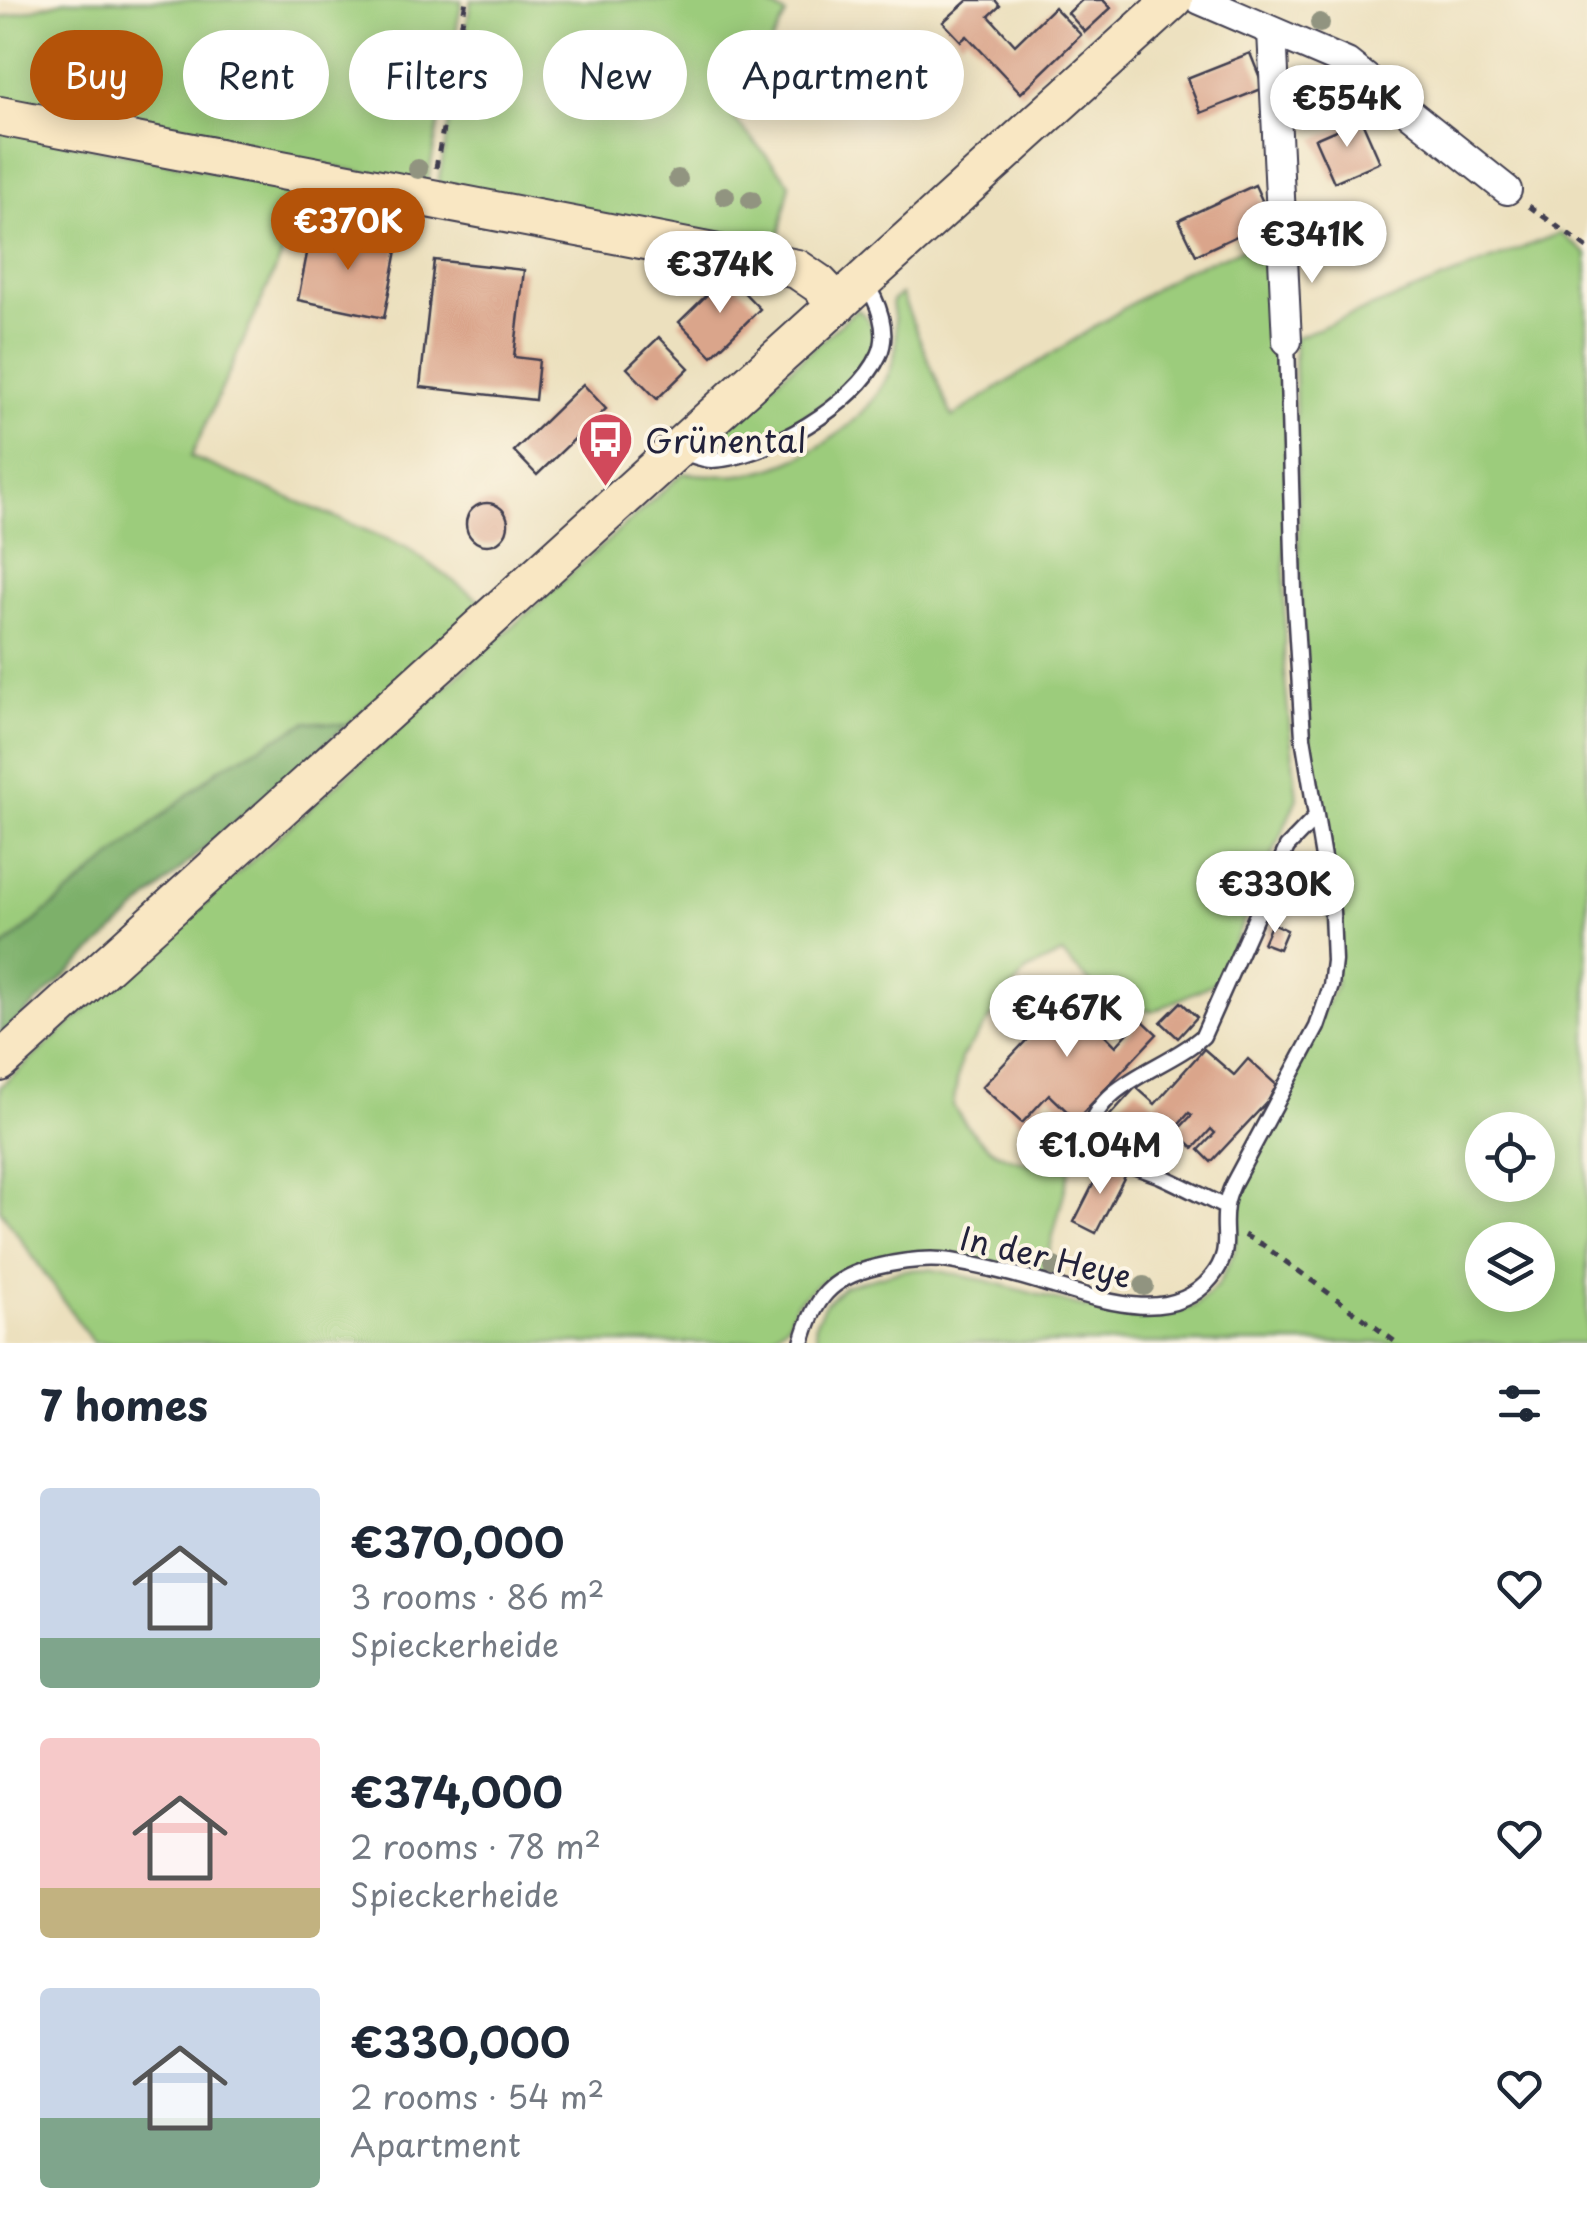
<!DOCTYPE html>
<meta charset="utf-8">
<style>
:root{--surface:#fff;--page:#f6f6f7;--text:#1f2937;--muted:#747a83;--accent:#b45309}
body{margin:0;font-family:"Playpen Sans",sans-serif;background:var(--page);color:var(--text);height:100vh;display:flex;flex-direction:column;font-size:38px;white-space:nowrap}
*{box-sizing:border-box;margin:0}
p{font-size:32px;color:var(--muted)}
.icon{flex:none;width:55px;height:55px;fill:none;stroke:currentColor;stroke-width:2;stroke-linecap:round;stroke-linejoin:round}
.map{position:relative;height:1343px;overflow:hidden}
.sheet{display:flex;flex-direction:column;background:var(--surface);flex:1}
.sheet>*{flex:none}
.top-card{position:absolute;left:30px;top:30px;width:1000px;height:90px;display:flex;gap:20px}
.buttons{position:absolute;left:1465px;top:1112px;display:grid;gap:20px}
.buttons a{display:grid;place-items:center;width:90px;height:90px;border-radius:50%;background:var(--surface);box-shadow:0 5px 25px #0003;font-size:50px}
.price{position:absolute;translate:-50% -85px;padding:0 22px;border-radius:35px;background:#fff;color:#222;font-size:32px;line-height:65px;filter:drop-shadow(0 2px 5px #0008)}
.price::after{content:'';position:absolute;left:50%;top:60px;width:30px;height:22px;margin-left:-15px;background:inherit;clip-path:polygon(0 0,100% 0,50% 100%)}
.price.current{background:var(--accent);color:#fff}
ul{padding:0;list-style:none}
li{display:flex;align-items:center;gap:30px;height:250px;padding:0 40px}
li span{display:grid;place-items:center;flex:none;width:280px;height:200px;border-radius:10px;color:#555}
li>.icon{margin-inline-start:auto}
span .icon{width:120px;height:120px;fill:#fffc;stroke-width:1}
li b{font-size:42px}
h2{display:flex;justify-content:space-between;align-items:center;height:120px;padding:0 40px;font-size:42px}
.tag{padding:0 35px;border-radius:45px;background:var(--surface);box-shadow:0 5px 25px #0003;font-size:35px;line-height:90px}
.tag.current{background:var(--accent);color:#fff}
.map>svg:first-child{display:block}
.green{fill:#9ccc7b;stroke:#5f775b;stroke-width:2.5;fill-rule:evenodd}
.forest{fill:#7db06b;stroke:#506953;stroke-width:2.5}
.building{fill:#daa58b}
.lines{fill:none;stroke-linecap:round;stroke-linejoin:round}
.lane-casing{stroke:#403e4f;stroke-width:19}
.street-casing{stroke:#403e4f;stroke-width:32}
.secondary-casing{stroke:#403e4f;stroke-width:42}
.path{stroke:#403e4f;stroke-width:5;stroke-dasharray:8 8;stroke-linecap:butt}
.lane{stroke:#fff;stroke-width:14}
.street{stroke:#fff;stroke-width:28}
.secondary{stroke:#f9e7c3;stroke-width:38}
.tree{fill:#919480}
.labels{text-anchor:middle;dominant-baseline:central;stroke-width:8;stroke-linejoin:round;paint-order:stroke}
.poi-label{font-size:32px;fill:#22223b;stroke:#fcf5e5;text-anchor:start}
.street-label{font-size:32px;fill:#22223b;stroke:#fcf5e5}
</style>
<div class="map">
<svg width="1587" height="1343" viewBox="0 0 1587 1343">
<rect width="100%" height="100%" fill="#fcf5e5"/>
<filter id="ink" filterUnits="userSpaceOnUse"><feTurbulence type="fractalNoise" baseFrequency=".01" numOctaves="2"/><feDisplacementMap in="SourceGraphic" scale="20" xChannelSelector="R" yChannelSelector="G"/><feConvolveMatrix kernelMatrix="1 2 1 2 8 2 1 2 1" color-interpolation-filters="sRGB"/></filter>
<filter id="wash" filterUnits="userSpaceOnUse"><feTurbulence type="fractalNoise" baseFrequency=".0048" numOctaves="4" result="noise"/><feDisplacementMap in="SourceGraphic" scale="40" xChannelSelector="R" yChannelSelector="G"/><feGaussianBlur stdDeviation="2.25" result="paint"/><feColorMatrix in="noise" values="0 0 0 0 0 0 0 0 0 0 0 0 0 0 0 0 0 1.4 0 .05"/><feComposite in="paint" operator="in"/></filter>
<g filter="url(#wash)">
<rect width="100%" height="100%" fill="#ece0be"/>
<path class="green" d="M67,0H462L427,185L0,101V18Z
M471,0H760L786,15L732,116L790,183L776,250L438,184Z
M0,129L311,191L191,457L406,547L485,604L347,725L220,768L0,950Z
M1560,233L1587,254V1343H827L817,1339L815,1324L825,1304L844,1286L903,1270L929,1269L988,1281L1075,1305L1138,1318L1167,1316L1195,1306L1218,1285L1235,1250L1240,1184L1336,984L1309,733L1300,587L1294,338ZM1482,1130H1538V1185H1482ZM1482,1240H1538V1295H1482Z
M1279,236L1286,428L1284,671L1297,798L1218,981L1155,1011L1112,1005L1062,954L1026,971L961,1058L953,1106C988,1160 1009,1161 1070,1169L1042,1279L947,1256L844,1271L816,1285L796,1304L788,1323L770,1337L731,1343H93L0,1209V1087L683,473C701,474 720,477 738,475C801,469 888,415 896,347C898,333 893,315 892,301L901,294L952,417L1183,271Z
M857,309C870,318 878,334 873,350C865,381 767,449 734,448C725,448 720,443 714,436Z"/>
<path class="forest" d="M307,722L347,725L191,860L0,1037V950L220,768Z"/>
<g id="blocks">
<path class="building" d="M968,0H995L1000,6L989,16L1015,45L1054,7L1081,35L1021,93L967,36L961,41L943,22Z
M1082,0H1103L1111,8L1085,32L1068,13Z
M1250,53L1264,88L1201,113L1187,78Z
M1361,119L1380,162L1334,182L1315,139Z
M1255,185L1271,220L1196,255L1179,220Z
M312,228L398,245L384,318L298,300Z
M434,260L524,270L514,357L539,360L535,400L420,387Z
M727,275L760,309L712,356L679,322Z
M659,337L689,368L657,399L627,368Z
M583,384L606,409L537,475L514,451Z
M466 524a21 21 0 1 1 42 0a21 21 0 1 1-42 0Z
M1272,923L1287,930L1279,949L1263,943Z
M1077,987L1116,1023L1105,1035L1116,1046L1141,1019L1157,1034L1076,1120L1049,1094L1022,1123L982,1087Z
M1181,1002L1197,1017L1178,1038L1161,1022Z
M1204,1049L1234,1075L1248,1059L1280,1088L1211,1162L1199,1150L1215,1133L1211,1129L1194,1148L1176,1132L1192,1115L1189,1113L1145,1163L1102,1124L1136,1087L1155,1104Z
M1105,1161L1127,1172L1096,1233L1074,1222Z"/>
</g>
</g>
<g filter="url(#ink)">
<use href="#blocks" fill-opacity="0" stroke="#403e4f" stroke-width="2.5"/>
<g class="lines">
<defs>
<path id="lane" d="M682,452C692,455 703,460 712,460C766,458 857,404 879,355C890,332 878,300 864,282
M1225,1207C1204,1197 1183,1186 1161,1176C1133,1165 1105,1160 1088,1133C1100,1081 1167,1069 1203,1036L1287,847L1315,818
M802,1343C814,1299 830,1278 876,1267C901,1261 926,1257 951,1261C981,1266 1011,1273 1040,1282C1093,1297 1169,1329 1211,1278C1234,1250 1221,1234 1226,1206C1227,1199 1230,1191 1233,1184L1317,1027L1331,986L1334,961L1332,912L1303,737L1294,590L1287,341"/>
<path id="street" d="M1200,0L1347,63L1507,190
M1272,31L1287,341"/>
<path id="secondary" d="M0,116L797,269L819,284L838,304
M0,1062L1173,0"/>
</defs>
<use href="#lane" class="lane-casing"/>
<use href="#street" class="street-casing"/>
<use href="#secondary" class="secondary-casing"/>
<path class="path" d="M436,168L466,0
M1529,206L1587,248
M1244,1235L1263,1245L1397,1343"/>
<use href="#lane" class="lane"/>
<use href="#street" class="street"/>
<use href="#secondary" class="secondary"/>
</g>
<g class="tree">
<circle cx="1320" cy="23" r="10"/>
<circle cx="418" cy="169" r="10"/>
<circle cx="678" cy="179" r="10"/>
<circle cx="725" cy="196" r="10"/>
<circle cx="751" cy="200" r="10"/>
<circle cx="1255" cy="868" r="10"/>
<circle cx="1303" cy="868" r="10"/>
<circle cx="1308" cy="902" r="10"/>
<circle cx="1054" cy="1267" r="10"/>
<circle cx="1144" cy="1286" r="10"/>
</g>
</g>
<defs>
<symbol id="bus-pin" viewBox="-11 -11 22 30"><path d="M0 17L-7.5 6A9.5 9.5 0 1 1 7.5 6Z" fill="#d1495b" stroke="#fcf5e5"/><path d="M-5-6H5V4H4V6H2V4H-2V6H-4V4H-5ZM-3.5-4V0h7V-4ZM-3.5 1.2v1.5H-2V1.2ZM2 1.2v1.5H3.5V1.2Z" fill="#fff"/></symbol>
</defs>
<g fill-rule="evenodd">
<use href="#bus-pin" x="574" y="408" width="63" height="86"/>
</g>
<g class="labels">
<g class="poi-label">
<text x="645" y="440">Grünental</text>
</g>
<g class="street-label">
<text transform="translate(1046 1256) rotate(13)">In der Heye</text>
</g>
</g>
</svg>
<div class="buttons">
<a><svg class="icon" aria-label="locate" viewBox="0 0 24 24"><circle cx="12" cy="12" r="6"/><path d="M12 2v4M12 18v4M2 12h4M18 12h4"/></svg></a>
<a><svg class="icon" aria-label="layers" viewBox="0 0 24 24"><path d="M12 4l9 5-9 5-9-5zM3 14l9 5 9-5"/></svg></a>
</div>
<b class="price" style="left:1347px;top:150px">€554K</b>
<b class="price current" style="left:348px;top:273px">€370K</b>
<b class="price" style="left:1312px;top:286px">€341K</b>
<b class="price" style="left:720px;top:316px">€374K</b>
<b class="price" style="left:1275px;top:936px">€330K</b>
<b class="price" style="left:1067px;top:1060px">€467K</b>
<b class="price" style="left:1100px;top:1197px">€1.04M</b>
<div class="top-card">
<a class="tag current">Buy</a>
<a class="tag">Rent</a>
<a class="tag">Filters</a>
<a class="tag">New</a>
<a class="tag">Apartment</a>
</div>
</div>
<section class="sheet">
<h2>7 homes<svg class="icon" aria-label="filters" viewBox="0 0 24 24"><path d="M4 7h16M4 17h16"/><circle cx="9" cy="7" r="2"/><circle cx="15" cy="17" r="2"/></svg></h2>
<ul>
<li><span style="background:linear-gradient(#c9d6e8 75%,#7fa58c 0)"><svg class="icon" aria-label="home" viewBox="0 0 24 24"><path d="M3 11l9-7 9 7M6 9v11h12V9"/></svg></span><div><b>€370,000</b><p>3 rooms · 86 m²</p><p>Spieckerheide</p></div><svg class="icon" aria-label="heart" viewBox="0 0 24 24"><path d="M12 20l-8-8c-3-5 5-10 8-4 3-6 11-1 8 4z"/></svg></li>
<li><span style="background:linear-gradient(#f6c9c9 75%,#c2b280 0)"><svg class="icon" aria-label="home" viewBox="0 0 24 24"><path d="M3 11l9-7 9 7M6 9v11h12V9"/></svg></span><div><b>€374,000</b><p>2 rooms · 78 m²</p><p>Spieckerheide</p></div><svg class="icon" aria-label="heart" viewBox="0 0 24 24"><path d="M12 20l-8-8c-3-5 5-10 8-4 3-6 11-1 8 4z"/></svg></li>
<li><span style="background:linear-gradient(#c9d6e8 65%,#7fa58c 0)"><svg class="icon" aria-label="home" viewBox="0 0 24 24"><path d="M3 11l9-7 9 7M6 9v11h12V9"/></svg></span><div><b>€330,000</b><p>2 rooms · 54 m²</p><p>Apartment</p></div><svg class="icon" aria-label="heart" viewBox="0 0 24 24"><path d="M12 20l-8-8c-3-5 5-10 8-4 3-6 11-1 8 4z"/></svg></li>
</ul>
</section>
